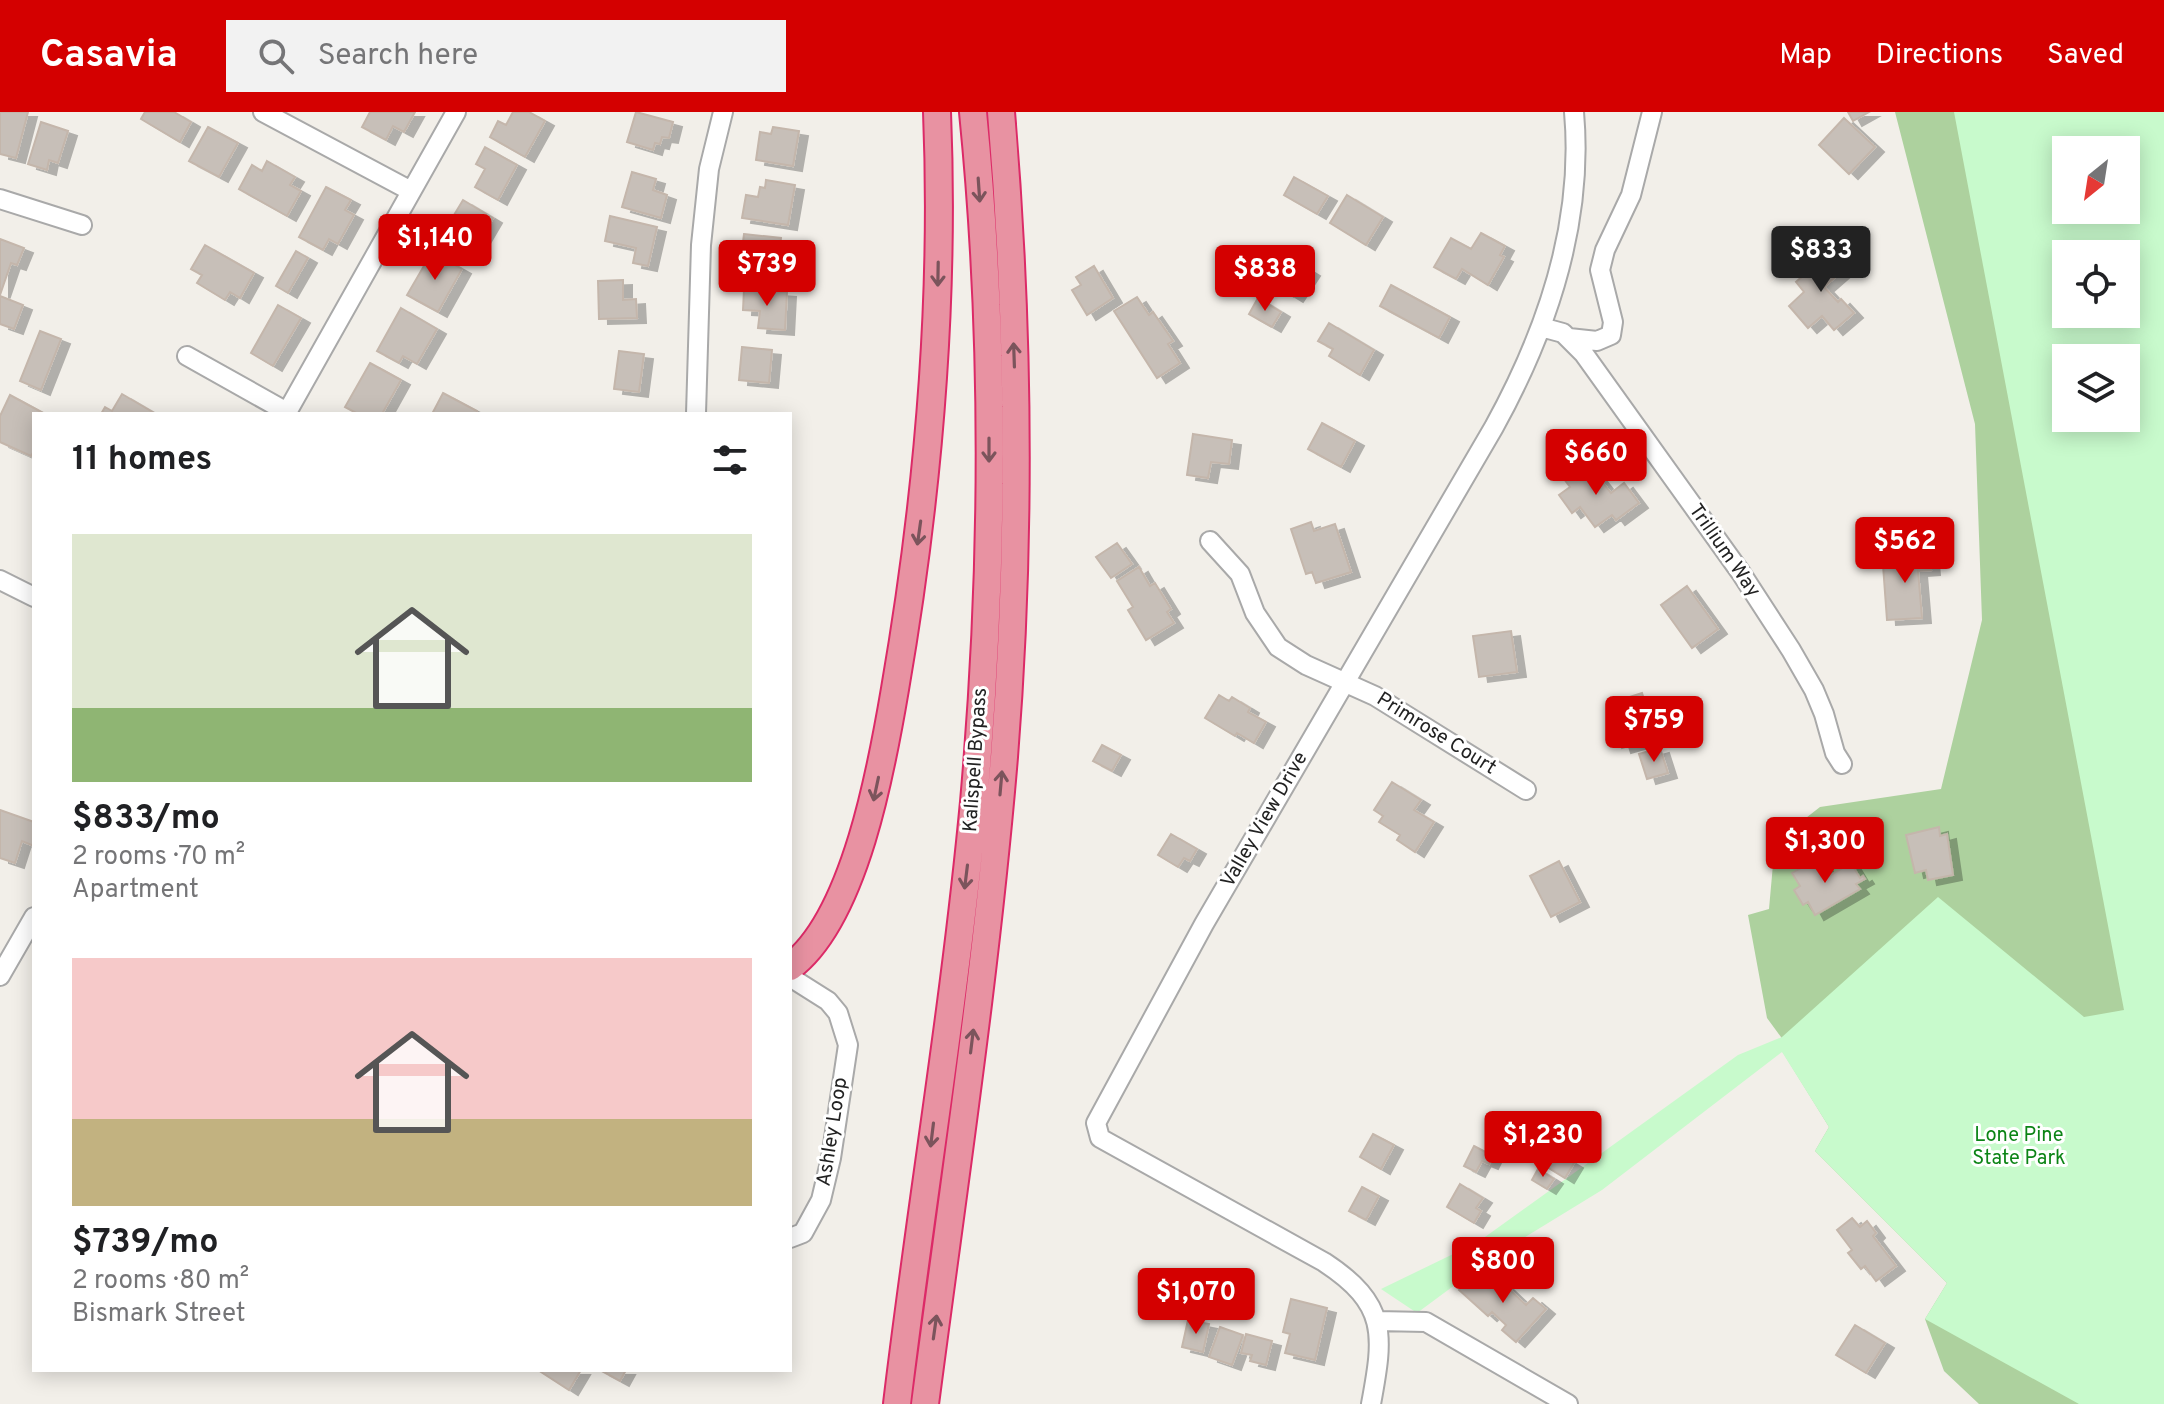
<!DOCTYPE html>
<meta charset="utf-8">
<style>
:root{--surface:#fff;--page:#f2f2f2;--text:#202124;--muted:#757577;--accent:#d40000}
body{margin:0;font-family:Overpass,sans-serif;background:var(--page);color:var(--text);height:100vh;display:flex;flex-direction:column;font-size:30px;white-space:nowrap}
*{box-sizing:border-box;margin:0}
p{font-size:26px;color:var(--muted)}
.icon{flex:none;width:44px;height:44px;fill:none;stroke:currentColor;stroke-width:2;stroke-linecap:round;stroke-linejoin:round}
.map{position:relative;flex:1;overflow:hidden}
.drawer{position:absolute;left:32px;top:300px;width:760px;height:960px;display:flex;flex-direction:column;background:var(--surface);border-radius:0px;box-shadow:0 4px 20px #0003}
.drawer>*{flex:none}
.needle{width:52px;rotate:210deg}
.fabs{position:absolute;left:2052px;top:24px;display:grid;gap:16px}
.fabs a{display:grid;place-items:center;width:88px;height:88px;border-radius:0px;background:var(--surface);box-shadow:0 4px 20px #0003;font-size:40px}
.price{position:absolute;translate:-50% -68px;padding:0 18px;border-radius:8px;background:var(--accent);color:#fff;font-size:26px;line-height:52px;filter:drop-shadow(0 2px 4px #0008)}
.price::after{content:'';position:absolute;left:50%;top:48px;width:24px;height:18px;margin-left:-12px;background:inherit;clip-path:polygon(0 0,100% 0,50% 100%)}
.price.current{background:#222;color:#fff}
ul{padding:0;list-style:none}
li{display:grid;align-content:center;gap:16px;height:424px;padding:0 40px}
li span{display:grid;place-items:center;height:248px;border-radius:0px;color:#555}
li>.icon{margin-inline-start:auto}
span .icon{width:144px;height:144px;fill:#fffc;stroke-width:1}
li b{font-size:34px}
h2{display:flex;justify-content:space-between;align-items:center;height:96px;padding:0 40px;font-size:34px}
header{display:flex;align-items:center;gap:48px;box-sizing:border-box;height:112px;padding:0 40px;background:var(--accent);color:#fff}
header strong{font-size:38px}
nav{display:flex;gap:44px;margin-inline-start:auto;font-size:28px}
.search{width:560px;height:72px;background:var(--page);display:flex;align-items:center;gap:20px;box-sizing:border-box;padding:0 28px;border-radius:0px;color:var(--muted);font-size:30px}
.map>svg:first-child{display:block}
.forest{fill:#add19e;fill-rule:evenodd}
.park{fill:#c8facc;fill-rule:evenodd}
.building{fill:#c7bfb8;stroke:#c4b6ab;stroke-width:2;filter:url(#shadow)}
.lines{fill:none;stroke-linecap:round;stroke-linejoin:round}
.minor-casing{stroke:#a9a9a9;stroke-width:22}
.highway-casing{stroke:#dc2a67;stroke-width:30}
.minor{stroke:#fff;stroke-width:18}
.highway{stroke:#e892a2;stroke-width:26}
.oneway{stroke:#7b545c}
.labels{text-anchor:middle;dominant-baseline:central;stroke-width:6;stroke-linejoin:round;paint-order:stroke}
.street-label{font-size:20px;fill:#222;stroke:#fff}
.park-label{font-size:20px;fill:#0c8416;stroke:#fff}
</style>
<header>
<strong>Casavia</strong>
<div class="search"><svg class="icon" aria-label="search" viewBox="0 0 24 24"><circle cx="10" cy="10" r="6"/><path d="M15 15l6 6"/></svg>Search here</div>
<nav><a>Map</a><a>Directions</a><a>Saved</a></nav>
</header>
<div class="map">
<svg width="2164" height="1292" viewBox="0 0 2164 1292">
<defs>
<filter id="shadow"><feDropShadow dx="9" dy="5" stdDeviation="0" flood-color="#0004"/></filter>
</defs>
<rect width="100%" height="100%" fill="#f2efe9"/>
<path class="forest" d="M1895,0H2164V1292H1979L1944,1259L1925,1207L1947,1171L1815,1039L1829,1015L1782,939L1781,925L1767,906L1748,803L1769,797L1775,730L1820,695L1941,677L1982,508L1975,312ZM2066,38H2126V98H2066ZM2066,142H2126V202H2066ZM2066,246H2126V306H2066Z"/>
<path class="park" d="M1954,0H2164V1292H2079L1925,1207L1947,1171L1815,1039L1829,1015L1782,940L1602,1078L1494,1144L1417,1201L1381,1177L1478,1130L1738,943L1782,925L1938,785L2084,905L2124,898ZM2066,38H2126V98H2066ZM2066,142H2126V202H2066ZM2066,246H2126V306H2066Z"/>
<path class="building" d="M0,0H28L16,46L0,42Z
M145,0H174L191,10L180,30L141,7Z
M370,0H415L404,20L393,14L386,28L362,15Z
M513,0H529L545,9L525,45L490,25L498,9L506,13Z
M636,0L673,10L669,26L662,25L660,32L655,31L653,38L627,30Z
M1848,0H1869L1853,9Z
M1844,6L1875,35L1849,62L1819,33Z
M41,10L68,19L58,51L49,48L47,58L28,52Z
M208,15L238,31L219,65L189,49Z
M773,15L799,19L793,54L756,48L760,20L771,22Z
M485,35L517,53L498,88L475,75L485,57L476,52Z
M267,49L295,65L290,73L301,79L287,104L239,77L252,53L262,59Z
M632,60L656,67L653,78L667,83L661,106L622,95Z
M1294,65L1328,84L1317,102L1284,83Z
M766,68L795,73L788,113L742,106L746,83L758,85L760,75L765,76Z
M326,75L351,88L345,98L354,103L338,132L329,127L323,138L299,125Z
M1347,83L1383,105L1366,133L1330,111Z
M463,88L493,106L469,147L439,128Z
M610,104L657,115L648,154L633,151L636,136L605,129Z
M1481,121L1505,134L1500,143L1504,145L1488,173L1462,157L1456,167L1434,155L1451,126L1471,137Z
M744,122L781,126L777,160L754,158L756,140L742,138Z
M0,127L24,136L17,153L11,151L0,183Z
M205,133L254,161L240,186L230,180L225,188L197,171L202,163L191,157Z
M1833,138L1848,154L1824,175L1838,190L1841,187L1854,201L1834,218L1822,204L1808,216L1789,194L1804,180L1796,170Z
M296,139L308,146L288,181L276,174Z
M432,140L462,157L438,200L407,183Z
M1290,146L1311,159L1294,185L1268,169L1277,153L1283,157Z
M1094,154L1113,186L1087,203L1072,178L1081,173L1076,165Z
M623,168V188L636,187L637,206L599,207L598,169Z
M1391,173L1450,205L1439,226L1380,194Z
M744,177L787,180L785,218L758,216L760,199L743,198Z
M0,184L23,193L14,217L0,212Z
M1137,185L1149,203L1153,200L1173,229L1168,232L1180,251L1157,266L1114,199Z
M1258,186L1281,200L1272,215L1249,202Z
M278,193L301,206L273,254L251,241Z
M401,196L437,217L417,252L403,244L399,251L377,239Z
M1329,211L1374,238L1360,263L1329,244L1333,237L1318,229Z
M40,219L61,227L41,278L20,269Z
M742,235L772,238L769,271L739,268Z
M619,239L644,242L639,280L614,277Z
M370,251L401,268L382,302H358L345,295Z
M443,281L477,299L476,302H432Z
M122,282L156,302H101L105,295L112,299Z
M10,283L45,302H34V339L31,344L0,330V304Z
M1322,311L1355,329L1341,355L1308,337Z
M1193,322L1232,328L1229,352L1211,350L1208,366L1187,363Z
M1583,352L1593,365L1596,362L1611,381L1624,371L1639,391L1616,408L1612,403L1595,415L1580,395L1572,401L1559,383L1570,375L1564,367Z
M1311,410L1314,419L1335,412L1351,460L1316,471L1312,460L1306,462L1291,417Z
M1117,431L1132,452L1111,466L1096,445Z
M1929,436L1931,458L1918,459L1922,506L1887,508L1883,453L1902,452L1900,438Z
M1139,455L1150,474L1155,471L1171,497L1167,500L1174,511L1146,528L1128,498L1133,495L1117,469Z
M1687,474L1718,517L1692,536L1661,493Z
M1511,519L1517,560L1479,565L1473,524Z
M1642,581L1656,626L1622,636L1608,592Z
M1219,583L1229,589L1232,585L1250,596L1248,600L1266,610L1254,631L1237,621L1235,624L1205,606Z
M1102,633L1121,643L1112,659L1093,649Z
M1660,636L1668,661L1647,667L1639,642Z
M1392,670L1421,688L1414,698L1434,710L1415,740L1397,728L1400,723L1379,710L1383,704L1374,698Z
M0,698L34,710V734L22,729L15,751L0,746Z
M1939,715L1940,724L1947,722L1953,763L1928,768L1926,758L1915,761L1906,723Z
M1171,722L1197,737L1190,749L1184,746L1178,755L1158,743Z
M1819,746L1829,764L1851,751L1860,766L1863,764L1865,767L1856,772L1860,777L1815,803L1808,790L1803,793L1794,778L1800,774L1792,761Z
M1559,749L1580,790L1551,805L1530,764Z
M1373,1022L1394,1033L1381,1057L1360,1045Z
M1474,1034L1493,1044L1489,1052L1482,1049L1476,1060L1464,1054Z
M1550,1037L1574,1051L1565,1066L1542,1052Z
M1538,1057L1554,1067L1547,1077L1532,1068Z
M1460,1072L1483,1086L1476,1096L1481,1099L1474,1111L1447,1095Z
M1362,1075L1379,1084L1366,1108L1349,1099Z
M1852,1106L1860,1115L1867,1109L1876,1121L1873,1124L1896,1154L1876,1169L1865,1154L1861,1157L1848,1141L1852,1138L1837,1118Z
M1476,1159L1490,1172L1496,1165L1526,1193L1533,1186L1546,1197L1516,1230L1502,1218L1506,1213L1492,1200L1488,1204L1459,1178Z
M1291,1187L1327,1196L1315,1248L1285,1241L1290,1222L1283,1220Z
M1188,1208L1209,1212L1203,1240L1182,1235Z
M1855,1213L1885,1231L1866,1261L1836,1243Z
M1220,1215L1243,1223L1232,1253L1209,1245Z
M1246,1222L1272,1229L1266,1253L1250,1249L1252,1243L1241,1241Z
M538,1258H581L569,1278Z
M600,1258H626L620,1269Z"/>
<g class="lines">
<defs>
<path id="minor" d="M263,0L411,79
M0,87L82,113
M1541,215L1563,221L1584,242L1741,461L1791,538L1814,578L1824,602L1835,641L1842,652
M1569,226L1597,229L1611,223L1613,210L1600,158L1605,138L1631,83L1652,0
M187,244L287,300
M286,302L456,0
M696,302L701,133L709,57L723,0
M1210,429L1240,462L1255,501L1278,535L1306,553L1375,584L1526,678
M0,468L34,485
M0,864L34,805
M790,865L828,889L838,901L848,933L831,1046L821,1088L803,1121L790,1126
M1377,1209L1426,1210L1568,1292
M1371,1292C1384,1222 1388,1192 1324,1150L1100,1026L1096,1011L1204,812L1494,315C1547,219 1584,111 1574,0"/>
<path id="highway" d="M790,855C855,807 882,654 895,577C928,386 945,194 937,0
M897,1292C921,1091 955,892 974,690C994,462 996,229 973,0
M925,1292C953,1077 986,861 1004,645C1021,431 1019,214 1001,0"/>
</defs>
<use href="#minor" class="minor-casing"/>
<use href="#highway" class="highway-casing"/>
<use href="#minor" class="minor"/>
<use href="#highway" class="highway"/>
</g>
<defs><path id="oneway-shaft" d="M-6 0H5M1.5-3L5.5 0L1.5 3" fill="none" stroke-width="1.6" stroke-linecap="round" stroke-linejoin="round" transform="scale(2)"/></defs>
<g class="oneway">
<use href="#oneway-shaft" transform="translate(979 78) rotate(86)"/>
<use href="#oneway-shaft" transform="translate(938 162) rotate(91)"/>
<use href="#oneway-shaft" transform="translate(1014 243) rotate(-92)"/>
<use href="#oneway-shaft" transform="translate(989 338) rotate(90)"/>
<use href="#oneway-shaft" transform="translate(919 421) rotate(98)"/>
<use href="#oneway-shaft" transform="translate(1001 671) rotate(-85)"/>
<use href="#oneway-shaft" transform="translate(876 677) rotate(102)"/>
<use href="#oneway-shaft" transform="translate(966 765) rotate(97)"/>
<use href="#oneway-shaft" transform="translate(972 929) rotate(-83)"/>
<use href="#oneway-shaft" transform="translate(932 1023) rotate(97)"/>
<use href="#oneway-shaft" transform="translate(935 1215) rotate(-82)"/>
</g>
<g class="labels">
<g class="street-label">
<text transform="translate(1724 439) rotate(55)">Trillium Way</text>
<text transform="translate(1436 622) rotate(32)">Primrose Court</text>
<text transform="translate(976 648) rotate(-86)">Kalispell Bypass</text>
<text transform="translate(1265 708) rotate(-60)">Valley View Drive</text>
<text transform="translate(833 1020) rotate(-81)">Ashley Loop</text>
</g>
<g class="park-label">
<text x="2019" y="1024">Lone Pine<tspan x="2019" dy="23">State Park</tspan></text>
</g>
</g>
</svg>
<div class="fabs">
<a><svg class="needle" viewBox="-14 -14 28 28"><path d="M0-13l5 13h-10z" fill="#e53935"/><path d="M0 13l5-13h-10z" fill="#757577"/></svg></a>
<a><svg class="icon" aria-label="locate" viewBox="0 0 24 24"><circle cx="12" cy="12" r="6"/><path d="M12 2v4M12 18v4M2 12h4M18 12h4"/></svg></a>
<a><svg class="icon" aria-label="layers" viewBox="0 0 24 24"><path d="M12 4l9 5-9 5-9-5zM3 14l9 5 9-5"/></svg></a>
</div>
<b class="price" style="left:435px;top:170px">$1,140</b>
<b class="price current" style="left:1821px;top:182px">$833</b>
<b class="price" style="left:767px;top:196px">$739</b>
<b class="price" style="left:1265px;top:201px">$838</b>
<b class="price" style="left:1596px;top:385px">$660</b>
<b class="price" style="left:1905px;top:473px">$562</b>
<b class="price" style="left:1654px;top:652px">$759</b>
<b class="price" style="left:1825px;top:773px">$1,300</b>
<b class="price" style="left:1543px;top:1067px">$1,230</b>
<b class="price" style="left:1503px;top:1193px">$800</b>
<b class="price" style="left:1196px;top:1224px">$1,070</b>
<section class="drawer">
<h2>11 homes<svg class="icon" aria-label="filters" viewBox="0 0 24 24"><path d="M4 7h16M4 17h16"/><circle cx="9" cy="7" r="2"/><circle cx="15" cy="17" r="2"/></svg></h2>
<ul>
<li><span style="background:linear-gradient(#dfe7d0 70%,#8fb573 0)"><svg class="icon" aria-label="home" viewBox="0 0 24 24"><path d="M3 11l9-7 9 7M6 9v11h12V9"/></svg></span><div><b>$833/mo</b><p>2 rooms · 70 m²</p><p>Apartment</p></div></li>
<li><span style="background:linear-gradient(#f6c9c9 65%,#c2b280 0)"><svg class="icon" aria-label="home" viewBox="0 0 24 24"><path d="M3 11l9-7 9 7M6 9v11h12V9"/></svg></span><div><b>$739/mo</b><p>2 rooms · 80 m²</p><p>Bismark Street</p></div></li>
</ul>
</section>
</div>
